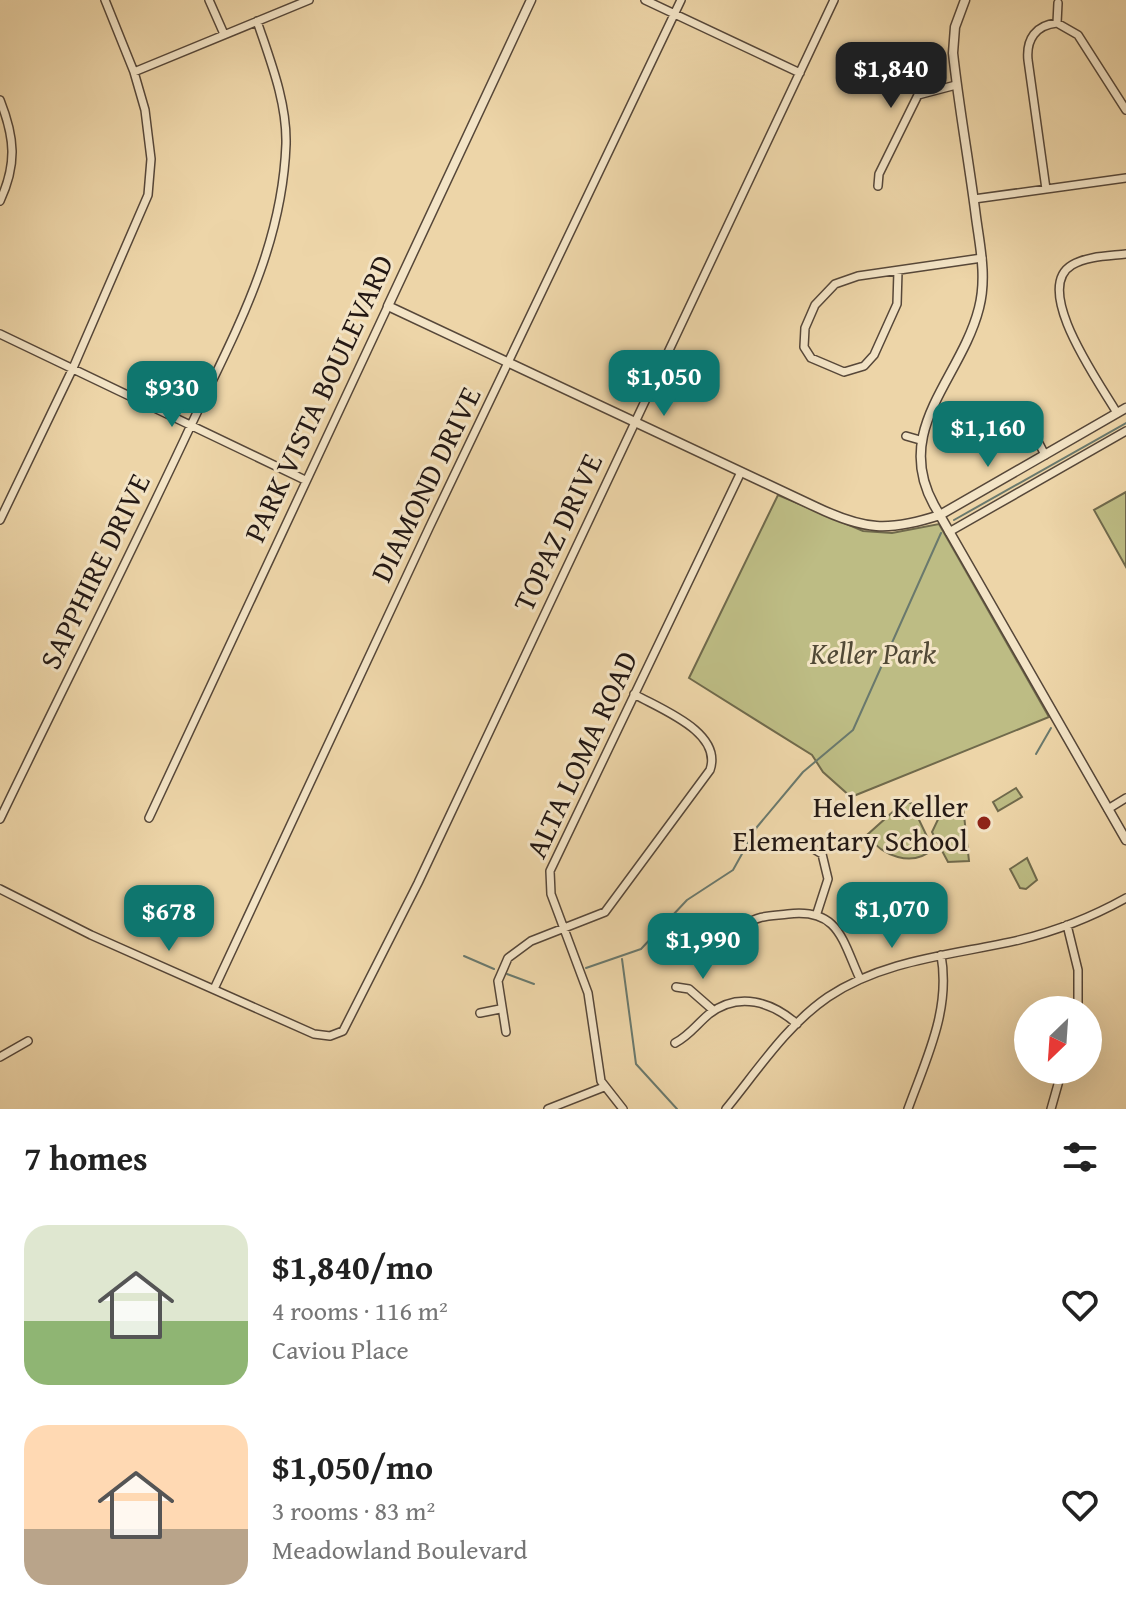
<!DOCTYPE html>
<meta charset="utf-8">
<style>
:root{--surface:#fff;--page:#f2f2f2;--text:#222;--muted:#767676;--accent:#0f766e}
body{margin:0;font-family:"Gentium Book Plus",serif;background:var(--page);color:var(--text);height:100vh;display:flex;flex-direction:column;font-size:30px;white-space:nowrap}
*{box-sizing:border-box;margin:0}
p{font-size:26px;color:var(--muted)}
.icon{flex:none;width:44px;height:44px;fill:none;stroke:currentColor;stroke-width:2;stroke-linecap:round;stroke-linejoin:round}
.map{position:relative;height:1109px;overflow:hidden}
.drawer{display:flex;flex-direction:column;background:var(--surface);flex:1}
.drawer>*{flex:none}
.needle{width:52px;rotate:205deg}
.buttons{position:absolute;left:1014px;top:996px;display:grid;gap:16px}
.buttons a{display:grid;place-items:center;width:88px;height:88px;border-radius:50%;background:var(--surface);box-shadow:0 8px 32px #0002;font-size:40px}
.price{position:absolute;translate:-50% -68px;padding:0 18px;border-radius:16px;background:var(--accent);color:#fff;font-size:26px;line-height:52px;filter:drop-shadow(0 2px 4px #0008)}
.price::after{content:'';position:absolute;left:50%;top:48px;width:24px;height:18px;margin-left:-12px;background:inherit;clip-path:polygon(0 0,100% 0,50% 100%)}
.price.on{background:#222;color:#fff}
ul{padding:0;list-style:none}
li{display:flex;align-items:center;gap:24px;height:200px;padding:0 24px}
li span{display:grid;place-items:center;flex:none;width:224px;height:160px;border-radius:24px;color:#555}
li>.icon{margin-inline-start:auto}
span .icon{width:96px;height:96px;fill:#fffc;stroke-width:1}
li b{font-size:34px}
h2{display:flex;justify-content:space-between;align-items:center;height:96px;padding:0 24px;font-size:34px}
.map>svg:first-child{display:block}
.green{fill:#bdbc84;stroke:#706a4c;stroke-width:2}
.lines{fill:none;stroke-linecap:round;stroke-linejoin:round}
.stream{stroke:#6a796d;stroke-width:2}
.minor-casing{stroke:#564739;stroke-width:10}
.tertiary-casing{stroke:#564739;stroke-width:11}
.minor{stroke:#f3e4c6;stroke-width:7}
.tertiary{stroke:#f3e4c6;stroke-width:8}
.poi-dot{fill:#8f2418;stroke:#f3e4c6;stroke-width:3}
.labels{text-anchor:middle;dominant-baseline:central;stroke-width:6;stroke-linejoin:round;paint-order:stroke}
.street-label{font-size:30px;fill:#231814;stroke:#f3e4c6}
.park-label{font-size:30px;font-style:italic;fill:#514936;stroke:#f3e4c6}
.poi-label{font-size:30px;fill:#231814;stroke:#f3e4c6;text-anchor:end}
</style>
<div class="map">
<svg width="1126" height="1109" viewBox="0 0 1126 1109">
<rect width="100%" height="100%" fill="#edd5a8"/>
<filter id="stains"><feTurbulence type="fractalNoise" baseFrequency=".0025" numOctaves="4"/><feColorMatrix values="0 0 0 0 .2 0 0 0 0 .09 0 0 0 0 .02 0 0 0 .5 -.17"/></filter>
<radialGradient id="worn" r=".72"><stop offset=".6" stop-color="#630" stop-opacity="0"/><stop offset="1" stop-color="#630" stop-opacity=".3"/></radialGradient>
<path class="green" d="M1126,492V567L1094,510Z
M778,495L863,531L892,533L939,524L1049,717L851,797L823,772L812,755L689,678Z
M1016,788L1022,797L998,811L993,802Z
M905,801L911,803L933,849C912,868 882,856 867,835Z
M963,806L969,861L948,862L932,832L942,811Z
M1027,858L1037,880L1026,889L1020,888L1010,869Z"/>
<g class="lines">
<path class="stream" d="M954,520L1126,423
M1036,754L1051,728
M464,956L494,969
M622,959L636,1064L677,1109
M586,968L641,949L687,900L733,870L757,827L803,772L853,730L941,533
M507,974L534,984"/>
<defs>
<path id="minor" d="M209,0L224,34
M645,0L800,73
M1057,23L1058,3
M134,72L309,0
M0,100C15,138 17,164 0,201
M878,186L879,174L918,95L956,85
M1046,189L1028,60C1026,39 1036,25 1057,23L1078,35L1126,110
M974,199L1126,178
M898,271L897,304L874,355L864,366L844,372L811,358L804,347L805,328L815,305L835,284L858,276L982,258
M0,334L305,480
M1023,412L1045,455
M1117,413C1101,385 1031,289 1072,265C1087,256 1109,256 1126,254
M906,436L920,440
M0,520L73,368L148,195L151,159L145,110L134,72L105,0
M949,532L1126,431
M1108,809L1126,798
M149,818L388,306
M0,819C61,692 125,566 185,438C230,341 282,254 286,144C287,102 270,60 257,21
M812,848L822,854L828,879L817,913
M0,889L91,935L314,1034L330,1036L343,1031L418,883L834,0
M745,925C758,915 772,916 788,914C839,908 842,940 860,979
M1067,925L1078,970V1010
M676,987L689,989L713,1010
M214,989L429,528L681,0
M480,1013L500,1009
M506,1032L498,981L508,958L531,941L605,912L710,770C723,732 660,709 634,694
M675,1043C689,1036 697,1024 709,1014C739,991 772,1002 797,1024
M0,1057L28,1041
M548,1109L604,1087
M623,1109L601,1081L588,993L551,894L550,871L741,472
M726,1109C757,1071 787,1025 828,997C885,959 954,955 1019,940C1056,931 1092,917 1126,898
M908,1109C926,1059 951,1010 941,955
M1051,1109L1062,1070"/>
<path id="tertiary" d="M531,0L388,306L816,507C864,530 888,532 940,515L1126,408
M965,0L955,27L953,53C959,108 969,162 976,217C980,247 987,277 979,308C961,379 892,429 934,505L1126,840"/>
</defs>
<use href="#minor" class="minor-casing"/>
<use href="#tertiary" class="tertiary-casing"/>
<use href="#minor" class="minor"/>
<use href="#tertiary" class="tertiary"/>
</g>
<circle class="poi-dot" cx="984" cy="823" r="8"/>
<g class="labels">
<g class="street-label">
<text transform="translate(318 398) rotate(-65)">PARK VISTA BOULEVARD</text>
<text transform="translate(425 484) rotate(-64)">DIAMOND DRIVE</text>
<text transform="translate(557 532) rotate(-65)">TOPAZ DRIVE</text>
<text transform="translate(94 571) rotate(-64)">SAPPHIRE DRIVE</text>
<text transform="translate(581 754) rotate(-65)">ALTA LOMA ROAD</text>
</g>
<g class="park-label">
<text x="873" y="653">Keller Park</text>
</g>
<g class="poi-label">
<text x="968" y="806">Helen Keller<tspan x="968" dy="34">Elementary School</tspan></text>
</g>
</g>
<rect width="100%" height="100%" filter="url(#stains)"/>
<rect width="100%" height="100%" fill="url(#worn)"/>
</svg>
<div class="buttons">
<a><svg class="needle" viewBox="-14 -14 28 28"><path d="M0-13l5 13h-10z" fill="#e53935"/><path d="M0 13l5-13h-10z" fill="#767676"/></svg></a>
</div>
<b class="price on" style="left:891px;top:110px">$1,840</b>
<b class="price" style="left:664px;top:418px">$1,050</b>
<b class="price" style="left:172px;top:429px">$930</b>
<b class="price" style="left:988px;top:469px">$1,160</b>
<b class="price" style="left:892px;top:950px">$1,070</b>
<b class="price" style="left:169px;top:953px">$678</b>
<b class="price" style="left:703px;top:981px">$1,990</b>
</div>
<section class="drawer">
<h2>7 homes<svg class="icon" aria-label="filters" viewBox="0 0 24 24"><path d="M4 7h16M4 17h16"/><circle cx="9" cy="7" r="2"/><circle cx="15" cy="17" r="2"/></svg></h2>
<ul>
<li><span style="background:linear-gradient(#dfe7d0 60%,#8fb573 0)"><svg class="icon" aria-label="home" viewBox="0 0 24 24"><path d="M3 11l9-7 9 7M6 9v11h12V9"/></svg></span><div><b>$1,840/mo</b><p>4 rooms · 116 m²</p><p>Caviou Place</p></div><svg class="icon" aria-label="heart" viewBox="0 0 24 24"><path d="M12 20l-8-8c-3-5 5-10 8-4 3-6 11-1 8 4z"/></svg></li>
<li><span style="background:linear-gradient(#ffd9b3 65%,#b9a48a 0)"><svg class="icon" aria-label="home" viewBox="0 0 24 24"><path d="M3 11l9-7 9 7M6 9v11h12V9"/></svg></span><div><b>$1,050/mo</b><p>3 rooms · 83 m²</p><p>Meadowland Boulevard</p></div><svg class="icon" aria-label="heart" viewBox="0 0 24 24"><path d="M12 20l-8-8c-3-5 5-10 8-4 3-6 11-1 8 4z"/></svg></li>
</ul>
</section>
